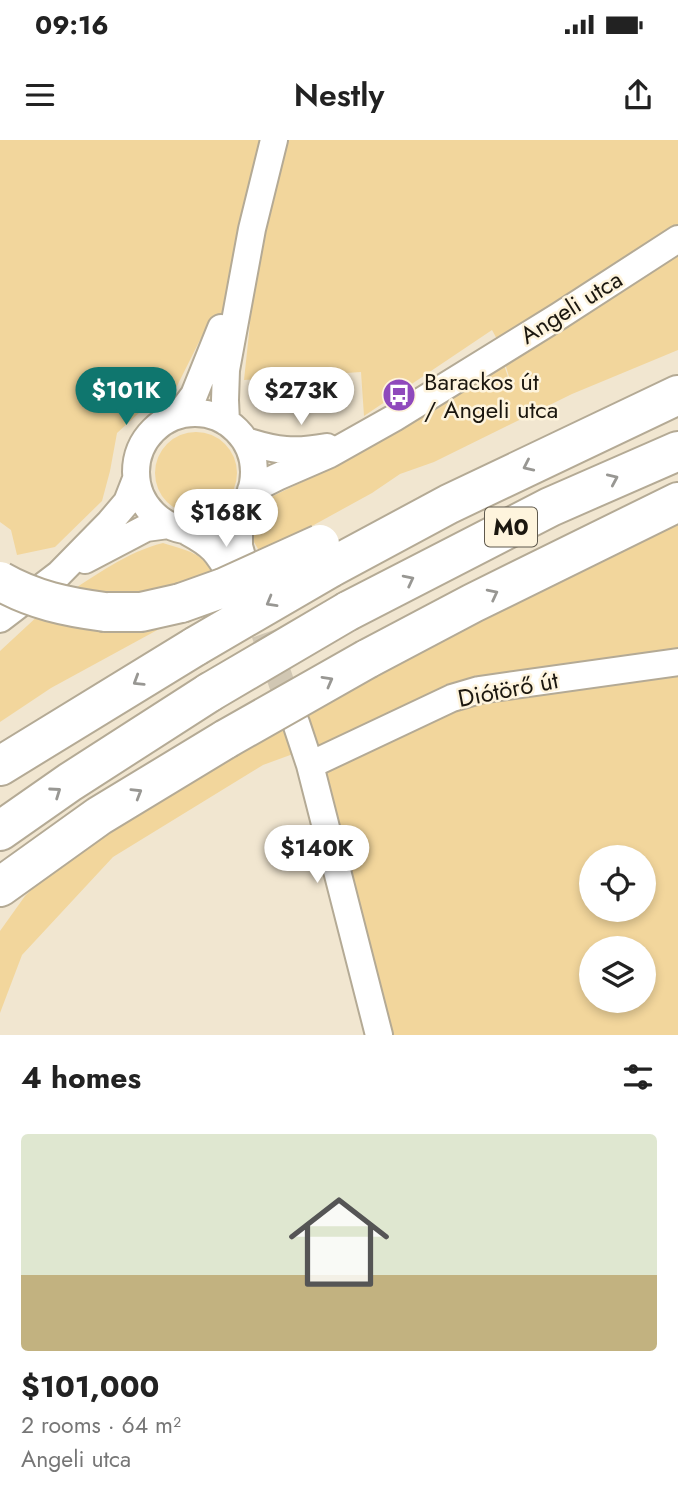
<!DOCTYPE html>
<meta charset="utf-8">
<style>
:root{--surface:#fff;--page:#f6f6f6;--text:#222;--muted:#767676;--line:#e0e0e0;--accent:#0f766e}
body{margin:0;font-family:Jost,sans-serif;background:var(--page);color:var(--text);height:100vh;display:flex;flex-direction:column;font-size:26px;white-space:nowrap}
*{box-sizing:border-box;margin:0}
p{font-size:23px;color:var(--muted)}
.icon{flex:none;width:38px;height:38px;fill:none;stroke:currentColor;stroke-width:2;stroke-linecap:round;stroke-linejoin:round}
.map{position:relative;height:895px;overflow:hidden}
.drawer{display:flex;flex-direction:column;background:var(--surface);flex:1}
.drawer>*{flex:none}
.buttons{position:absolute;left:579px;top:705px;display:grid;gap:14px}
.buttons a{display:grid;place-items:center;width:77px;height:77px;border-radius:50%;background:var(--surface);box-shadow:0 4px 10px #0003;font-size:35px}
.price{position:absolute;translate:-50% -60px;padding:0 16px;border-radius:24px;background:#fff;color:#222;font-size:23px;line-height:46px;filter:drop-shadow(0 2px 4px #0008)}
.price::after{content:'';position:absolute;left:50%;top:42px;width:21px;height:16px;margin-left:-10px;background:inherit;clip-path:polygon(0 0,100% 0,50% 100%)}
.price.current{background:var(--accent);color:#fff}
ul{padding:0;list-style:none}
li{display:grid;align-content:center;gap:14px;height:371px;padding:0 21px}
li+li{border-top:2px solid var(--line)}
li span{display:grid;place-items:center;height:217px;border-radius:7px;color:#555}
li>.icon{margin-inline-start:auto}
span .icon{width:126px;height:126px;fill:#fffc;stroke-width:1}
li b{font-size:30px}
h2{display:flex;justify-content:space-between;align-items:center;height:84px;padding:0 21px;font-size:30px}
.status{display:flex;justify-content:space-between;align-items:center;height:49px;padding:0 35px;background:var(--surface);direction:ltr}
.status svg{height:19px;fill:currentColor}
header{display:flex;justify-content:space-between;align-items:center;height:91px;padding:0 21px;background:var(--surface);font-size:32px;font-weight:600}
.map>svg:first-child{display:block}
.green{fill:#f2d69c;fill-rule:evenodd}
.lines{fill:none;stroke-linecap:round;stroke-linejoin:round}
.minor-tunnel{stroke:#d1c7b3;stroke-width:26;stroke-dasharray:26 13;stroke-linecap:butt}
.minor-casing{stroke:#b4aa95;stroke-width:30}
.highway-casing{stroke:#b4aa95;stroke-width:42}
.minor{stroke:#fff;stroke-width:26}
.highway{stroke:#fff;stroke-width:38}
.highway-bridge-casing{stroke:#b4aa95;stroke-width:42;stroke-linecap:butt}
.highway-bridge{stroke:#fff;stroke-width:38}
.oneway{stroke:#989793}
.labels{text-anchor:middle;dominant-baseline:central;stroke-width:5;stroke-linejoin:round;paint-order:stroke}
.shield{fill:#fef4dd;stroke:#5f594d;stroke-width:2}
.shield-label{font-size:23px;font-weight:bold;fill:#1b170f}
.street-label{font-size:24px;fill:#1b170f;stroke:#fef4dd}
.poi-label{font-size:24px;fill:#1b170f;stroke:#fef4dd;text-anchor:start}
</style>
<div class="status"><b>09:16</b><svg viewBox="0 0 49 12"><path d="M0 12V9h3v3zM5 12V6h3v6zM10 12V3h3v9zM15 12V0h3v12zM26 1h20v11H26zM47 4h2v5h-2z"/></svg></div>
<header><svg class="icon" aria-label="menu" viewBox="0 0 24 24"><path d="M4 6h16M4 12h16M4 18h16"/></svg>Nestly<svg class="icon" aria-label="share" viewBox="0 0 24 24"><path d="M12 15V3M7 8l5-5 5 5M5 13v7h14v-7"/></svg></header>
<div class="map">
<svg width="678" height="895" viewBox="0 0 678 895">
<rect width="100%" height="100%" fill="#f1e6d0"/>
<path class="green" d="M0,0H678V210L572,254L434,322L400,334L372,353L261,414L251,397L273,356L321,333L504,225L510,243H511L498,201L492,190L364,276L361,232L244,240L250,184L210,180L177,246L151,262L117,293L110,331L102,361L55,407L17,415L11,390L0,382Z
M155 333a41 41 0 1 1 82 0a41 41 0 1 1-82 0Z
M678,372V895H365L293,614L263,625L113,717L22,815L0,873V791L25,756L67,714L124,672ZM592,718H644V770H592ZM592,808H644V861H592Z
M163,403C188,411 203,412 215,437L148,457L65,455C96,435 127,412 163,403Z
M41,473L114,489L161,488L51,548L0,582V511Z"/>
<g class="lines">
<path class="minor-tunnel" d="M253,456L261,484L294,579"/>
<defs>
<path id="minor" d="M136 332a59 59 0 1 1 118 0a59 59 0 1 1-118 0Z
M179,275L194,255L221,188
M226,282L225,260L226,230L252,89L274,0
M246,301C277,311 294,313 327,307
M251,350L277,337L330,314L394,278L559,176L678,99
M239,371V406L246,431
M188,392C214,406 217,412 232,437
M85,420L146,388L168,385
M0,479L59,434L110,382L127,362L136,339
M296,583L310,625L379,895
M310,625L452,558L479,550L678,522"/>
<path id="highway" d="M330,428L449,364L678,255
M348,471L550,367L678,311
M105,472H141L181,463
M367,519L473,463L678,362
M0,626L196,506
M0,691L70,642L210,552
M0,747L99,676L226,599"/>
</defs>
<use href="#minor" class="minor-casing"/>
<use href="#highway" class="highway-casing"/>
<use href="#minor" class="minor"/>
<use href="#highway" class="highway"/>
<defs>
<path id="highway-bridge" d="M0,441C33,460 67,467 105,472
M181,463L223,448L320,404
M196,506L330,428
M210,552L348,471
M226,599L367,519"/>
</defs>
<use href="#highway-bridge" class="highway-bridge-casing"/>
<use href="#highway-bridge" class="highway-bridge"/>
</g>
<defs><path id="oneway-chevron" d="M-2-3.5L2.5 0L-2 3.5" fill="none" stroke-width="1.6" stroke-linecap="round" stroke-linejoin="round" transform="scale(1.75)"/></defs>
<g class="oneway">
<use href="#oneway-chevron" transform="translate(528 326) rotate(155)"/>
<use href="#oneway-chevron" transform="translate(613 339) rotate(-24)"/>
<use href="#oneway-chevron" transform="translate(409 440) rotate(-27)"/>
<use href="#oneway-chevron" transform="translate(493 454) rotate(-27)"/>
<use href="#oneway-chevron" transform="translate(271 462) rotate(150)"/>
<use href="#oneway-chevron" transform="translate(138 541) rotate(148)"/>
<use href="#oneway-chevron" transform="translate(328 541) rotate(-29)"/>
<use href="#oneway-chevron" transform="translate(56 652) rotate(-35)"/>
<use href="#oneway-chevron" transform="translate(137 653) rotate(-31)"/>
</g>
<defs>
<symbol id="bus-disc" viewBox="-11 -11 22 22"><circle r="9.5" fill="#8f49bc" stroke="#fef4dd"/><path d="M-5-6H5V4H4V6H2V4H-2V6H-4V4H-5ZM-3.5-4V0h7V-4ZM-3.5 1.2v1.5H-2V1.2ZM2 1.2v1.5H3.5V1.2Z" fill="#fff"/></symbol>
</defs>
<g fill-rule="evenodd">
<use href="#bus-disc" x="380" y="236" width="38" height="38"/>
</g>
<g class="labels">
<rect class="shield" x="485" y="367.5" width="52" height="39" rx="5"/>
<g class="shield-label">
<text x="511" y="387">M0</text>
</g>
<g class="street-label">
<text transform="translate(571 167) rotate(-32)">Angeli utca</text>
<text transform="translate(508 549) rotate(-11)">Diótörő út</text>
</g>
<g class="poi-label">
<text x="424" y="241">Barackos út<tspan x="424" dy="28">/ Angeli utca</tspan></text>
</g>
</g>
</svg>
<div class="buttons">
<a><svg class="icon" aria-label="locate" viewBox="0 0 24 24"><circle cx="12" cy="12" r="6"/><path d="M12 2v4M12 18v4M2 12h4M18 12h4"/></svg></a>
<a><svg class="icon" aria-label="layers" viewBox="0 0 24 24"><path d="M12 4l9 5-9 5-9-5zM3 14l9 5 9-5"/></svg></a>
</div>
<b class="price current" style="left:126px;top:287px">$101K</b>
<b class="price" style="left:301px;top:287px">$273K</b>
<b class="price" style="left:226px;top:409px">$168K</b>
<b class="price" style="left:317px;top:745px">$140K</b>
</div>
<section class="drawer">
<h2>4 homes<svg class="icon" aria-label="filters" viewBox="0 0 24 24"><path d="M4 7h16M4 17h16"/><circle cx="9" cy="7" r="2"/><circle cx="15" cy="17" r="2"/></svg></h2>
<ul>
<li><span style="background:linear-gradient(#dfe7d0 65%,#c2b280 0)"><svg class="icon" aria-label="home" viewBox="0 0 24 24"><path d="M3 11l9-7 9 7M6 9v11h12V9"/></svg></span><div><b>$101,000</b><p>2 rooms · 64 m²</p><p>Angeli utca</p></div></li>
</ul>
</section>
